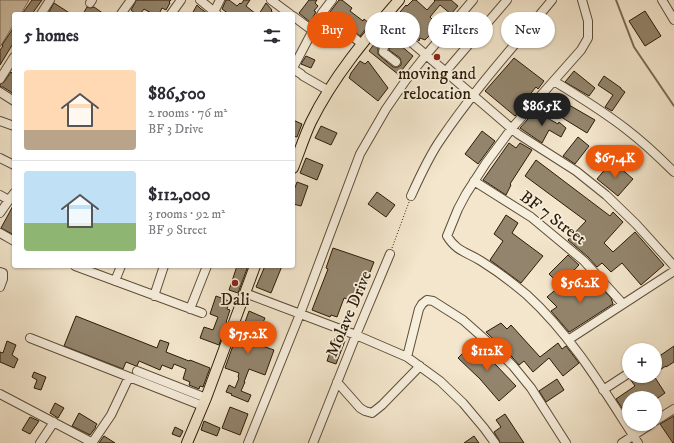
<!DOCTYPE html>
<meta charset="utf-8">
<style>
:root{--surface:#fff;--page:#f7f7f7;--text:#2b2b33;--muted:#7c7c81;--line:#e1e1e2;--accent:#ea580c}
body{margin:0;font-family:"IM FELL DW Pica",serif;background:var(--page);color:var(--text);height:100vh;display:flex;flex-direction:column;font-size:15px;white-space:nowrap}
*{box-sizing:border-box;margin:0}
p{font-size:13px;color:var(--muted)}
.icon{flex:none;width:22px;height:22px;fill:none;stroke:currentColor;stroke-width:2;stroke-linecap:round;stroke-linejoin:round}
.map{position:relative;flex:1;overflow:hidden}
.side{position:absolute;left:12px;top:12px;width:283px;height:256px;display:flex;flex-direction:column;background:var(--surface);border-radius:4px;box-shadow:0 1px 3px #0004}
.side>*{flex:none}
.guide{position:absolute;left:307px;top:12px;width:307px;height:36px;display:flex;gap:8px}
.buttons{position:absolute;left:622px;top:343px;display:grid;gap:8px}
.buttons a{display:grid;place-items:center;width:40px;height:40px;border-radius:50%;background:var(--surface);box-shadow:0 1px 3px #0004;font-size:20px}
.price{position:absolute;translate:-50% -34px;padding:0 9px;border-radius:14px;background:var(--accent);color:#fff;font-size:13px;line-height:26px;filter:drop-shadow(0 1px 2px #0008)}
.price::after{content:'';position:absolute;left:50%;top:24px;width:12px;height:9px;margin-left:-6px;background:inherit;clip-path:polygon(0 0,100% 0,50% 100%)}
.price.current{background:#222;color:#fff}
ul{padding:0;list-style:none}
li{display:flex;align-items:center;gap:12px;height:100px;padding:0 12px}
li+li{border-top:1px solid var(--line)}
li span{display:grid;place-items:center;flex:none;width:112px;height:80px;border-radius:4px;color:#555}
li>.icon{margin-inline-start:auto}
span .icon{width:48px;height:48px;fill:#fffc;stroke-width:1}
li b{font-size:17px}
h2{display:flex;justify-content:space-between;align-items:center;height:48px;padding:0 12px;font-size:17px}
.chip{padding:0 14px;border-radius:18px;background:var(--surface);box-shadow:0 1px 3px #0004;font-size:14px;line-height:36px}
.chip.current{background:var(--accent);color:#fff}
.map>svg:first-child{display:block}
.green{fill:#d1c3aa;stroke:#7e6f58}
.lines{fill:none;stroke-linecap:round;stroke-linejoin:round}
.stream{stroke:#7b6b55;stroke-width:2}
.building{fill:#93856d;stroke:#2c1b06}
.minor-casing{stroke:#5e4e38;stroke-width:10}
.major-casing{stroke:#2c1b06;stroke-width:12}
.path{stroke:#2c1b06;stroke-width:1;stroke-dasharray:1 2;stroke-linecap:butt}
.minor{stroke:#f7efde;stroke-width:8}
.major{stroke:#f3e6cc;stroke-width:10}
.poi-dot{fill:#8f2418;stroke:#f7efde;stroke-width:1.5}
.labels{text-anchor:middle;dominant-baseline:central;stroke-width:3.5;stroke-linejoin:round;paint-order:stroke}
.poi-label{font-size:17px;fill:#2c1b06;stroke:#f7efde}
.street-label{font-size:17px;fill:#2c1b06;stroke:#f7efde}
</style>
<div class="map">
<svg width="674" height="443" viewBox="0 0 674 443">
<rect width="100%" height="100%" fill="#f3e6cc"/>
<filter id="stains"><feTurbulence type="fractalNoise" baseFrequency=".005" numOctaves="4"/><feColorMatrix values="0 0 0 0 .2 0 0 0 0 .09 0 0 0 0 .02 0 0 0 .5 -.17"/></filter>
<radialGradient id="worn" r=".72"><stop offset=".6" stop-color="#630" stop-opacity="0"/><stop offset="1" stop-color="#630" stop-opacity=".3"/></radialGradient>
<path class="green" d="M0,0H29L21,14H14V24L0,47Z"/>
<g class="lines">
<path class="stream" d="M616,0L634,47L674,106"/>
</g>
<path class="building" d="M32,0H42L32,14H22Z
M136,0H171L169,2L170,3L166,10L162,8L159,14H153L144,9L140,14H136L131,10L135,3Z
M226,0H229L237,6L240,3L241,4L244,0H250L246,6L256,14H229L222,9Z
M309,0H317L315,3L318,6L314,11L316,12L310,22L299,13Z
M339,0H342L352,8L350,11L363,21L364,19L370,24L360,36L344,23L341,22H338L337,21L329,35L319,30L327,16Z
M413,0H416L427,10L435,1L434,0H451L458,6L451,14L440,5L430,17L435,22L434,23L438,27L425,40L420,38L419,41L394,19L406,5L407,6Z
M54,3L71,14H52L49,12Z
M266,3L272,10L271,11L275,14H259Z
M197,5L200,8L208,14H195L193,12Z
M87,7L90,8L94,7L104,14H83Z
M645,11L661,36L645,46L629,21Z
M14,27V42L0,65V50L3,46L2,45Z
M380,36L383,38L378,47V54L380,56L393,67H398L401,65V62L400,58L389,50L394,40L413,56L402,70L403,71L399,75L369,51Z
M306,56L315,60L311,68L301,64Z
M514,58L544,81L538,89L536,87L526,99L529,101L515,116L485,91L508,65Z
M360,61L365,64L368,61L388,88L378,101L349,78L351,73Z
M574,71L595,88L589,96L565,82Z
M11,72L14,75V94L3,87H0V84L4,82Z
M604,76L621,88V89L625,92L612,111L605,107L613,95L598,85Z
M569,105L595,120L587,133L561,117Z
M535,111L558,124L559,122L566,128L561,137L549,130L542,143L520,128Z
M293,120L302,124L297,137L293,136Z
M321,126L337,133L331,145L315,138Z
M482,131L495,141L478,164L465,154Z
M578,137L589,146L575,164L563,156Z
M509,143L516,148L520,143L532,150L510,184L511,185L506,195L483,180Z
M306,158L323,165L317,180L300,173Z
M536,160L610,216L613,212L623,222L604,243L613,252L635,232L664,265L641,285L622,263L611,272L602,263L597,267L588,257L568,240L586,221L525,176Z
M612,161L633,179L618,196L597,179Z
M297,182L308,186L301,206L293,204V193Z
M377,192L395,205L386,217L368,204Z
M14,204V235L1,228Z
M506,215L518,223L512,233L543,256L521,283L490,260L503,241L494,234Z
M333,248L374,262L358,303L344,298L337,317L331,315L330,317L312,310L328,269L326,268Z
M568,255L579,265L560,285L549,274Z
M237,266L242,268L243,266H248L238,293L229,290Z
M265,266H282L271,293L256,287Z
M591,277L611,298L613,304L571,331L569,332L551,311L557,307L547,297L560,286L570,296Z
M216,296L229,301L227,309L230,310L226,322H227L219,345L200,338L204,327L213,330L218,317L210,314Z
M249,311L265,318L254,343L274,350L265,375L249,369L244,382H245L241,391L251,395L248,402L231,395L232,394L226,392L229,385L235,388L239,378L238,377L239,373L225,368L241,323L244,325Z
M76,316L157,348L160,340L169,343L166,352L189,361L190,360L210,368L203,387L200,386L199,389L189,385L190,382L183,379L186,369L174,364L172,369L162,365L160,370L139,361L137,366H136L126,362L123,369L64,346Z
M501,323L507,329L511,325L540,357L558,343L562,349L566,346L579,363L563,376L549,358L533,372L524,361L519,365L506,350H505L486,332Z
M335,338L345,341L336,364L327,361Z
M7,341L16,345L12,355L18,359L14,368L0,362V352L3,353Z
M473,343L495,364L516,386L499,401L480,379L458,358Z
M674,346V362L666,367V366L655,373V359Z
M34,372L46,377L41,390L34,388L37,380L32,377Z
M634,376H654L665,393L655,400V398H629V403L622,408L616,399L635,386L630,379Z
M557,379L564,390L546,402L539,391Z
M55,403L64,408L58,418L50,413Z
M230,407L248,414L240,435L222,428Z
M79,413L97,424L95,427H96L90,435L72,426Z
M505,414L524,443H500L499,440L494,432L501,427L496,420Z
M674,416V443H673L660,424Z
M30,417L39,421L30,434L22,430Z
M204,421L220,428L217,436L201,430Z
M175,427L183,431L180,437L172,434Z
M104,436L115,443H99Z
M474,436L479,443H464Z"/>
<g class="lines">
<defs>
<path id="minor" d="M200,0L217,14
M271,0L290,14
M582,0L588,21V38L581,50L512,128L486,163L466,194L458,209L447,236C457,252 467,252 481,261C497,271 513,283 527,295C573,337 605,392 638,443
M662,0L674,20
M90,3L92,0
M41,14L50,0
M121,14L131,0
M171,14L181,0
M213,14L220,0
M293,16L313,31
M383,18L518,134L576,171L606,195L636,224L674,266
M383,19C386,26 391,35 387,42C385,46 383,47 383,52L396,62
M341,27L362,44
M293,68L322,13L332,0
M293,69L301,74L303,76L329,91
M446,71L507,0
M0,79L14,57
M554,81C578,96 603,111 626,129C643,142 659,157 674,172
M0,92L14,101
M0,121L14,126
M0,158L14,165
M474,181L531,217L584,261L623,304
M0,195L9,200
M411,196C420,176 429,156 441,139C474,90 515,45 552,0
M0,213L14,193
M0,233L14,241
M75,266L202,313
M0,272L3,273V279L0,287
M115,281L121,266
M245,293L356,335L407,357L440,381L463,403L484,428L495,443
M154,296L164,266
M190,309L207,266
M30,338L203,406
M568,340L674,271
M407,357L419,309L422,304L427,300L433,301L463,320L498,351L513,366L531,388L566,443
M137,371L206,398
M337,382L360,408L365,411L372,413L382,405L420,366
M603,390L629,373
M0,394L93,443
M655,421L674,409
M40,443L54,422
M92,443L111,415L129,377
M248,443L300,314L360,154L386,109L406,80L426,55L473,0
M313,443L356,335L390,254
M622,443L651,424"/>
<path id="major" d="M293,168C299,153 304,137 311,122C333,77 366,38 399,0
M187,443L206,398L255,266"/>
</defs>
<use href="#minor" class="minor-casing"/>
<use href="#major" class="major-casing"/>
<path class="path" d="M392,248L409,202"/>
<use href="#minor" class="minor"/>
<use href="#major" class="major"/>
</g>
<g class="poi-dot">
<circle cx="437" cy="57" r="4"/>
<circle cx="235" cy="283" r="4"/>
</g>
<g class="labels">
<g class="poi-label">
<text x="437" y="74">moving and<tspan x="437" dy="20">relocation</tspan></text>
<text x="235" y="300">Dali</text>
</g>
<g class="street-label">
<text transform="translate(553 218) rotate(37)">BF 7 Street</text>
<text transform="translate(349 314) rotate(-67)">Molave Drive</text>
</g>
</g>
<rect width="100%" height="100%" filter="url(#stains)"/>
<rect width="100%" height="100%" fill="url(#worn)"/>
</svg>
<div class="buttons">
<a>+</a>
<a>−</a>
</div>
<b class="price current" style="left:542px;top:127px">$86.5K</b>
<b class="price" style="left:615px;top:179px">$67.4K</b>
<b class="price" style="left:580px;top:304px">$56.2K</b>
<b class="price" style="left:248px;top:355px">$75.2K</b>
<b class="price" style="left:487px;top:372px">$112K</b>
<div class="guide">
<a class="chip current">Buy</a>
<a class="chip">Rent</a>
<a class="chip">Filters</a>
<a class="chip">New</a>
</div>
<section class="side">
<h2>5 homes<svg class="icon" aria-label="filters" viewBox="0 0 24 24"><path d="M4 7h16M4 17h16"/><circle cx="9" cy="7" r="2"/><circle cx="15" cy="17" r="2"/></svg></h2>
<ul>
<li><span style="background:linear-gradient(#ffd9b3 75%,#b9a48a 0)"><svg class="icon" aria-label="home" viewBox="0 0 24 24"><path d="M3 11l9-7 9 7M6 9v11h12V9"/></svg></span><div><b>$86,500</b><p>2 rooms · 76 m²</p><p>BF 3 Drive</p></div></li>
<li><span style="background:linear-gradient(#bfe0f5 65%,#8fb573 0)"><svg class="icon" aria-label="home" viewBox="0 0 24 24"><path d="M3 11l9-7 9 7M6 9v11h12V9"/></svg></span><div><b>$112,000</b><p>3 rooms · 92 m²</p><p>BF 9 Street</p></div></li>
</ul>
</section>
</div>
